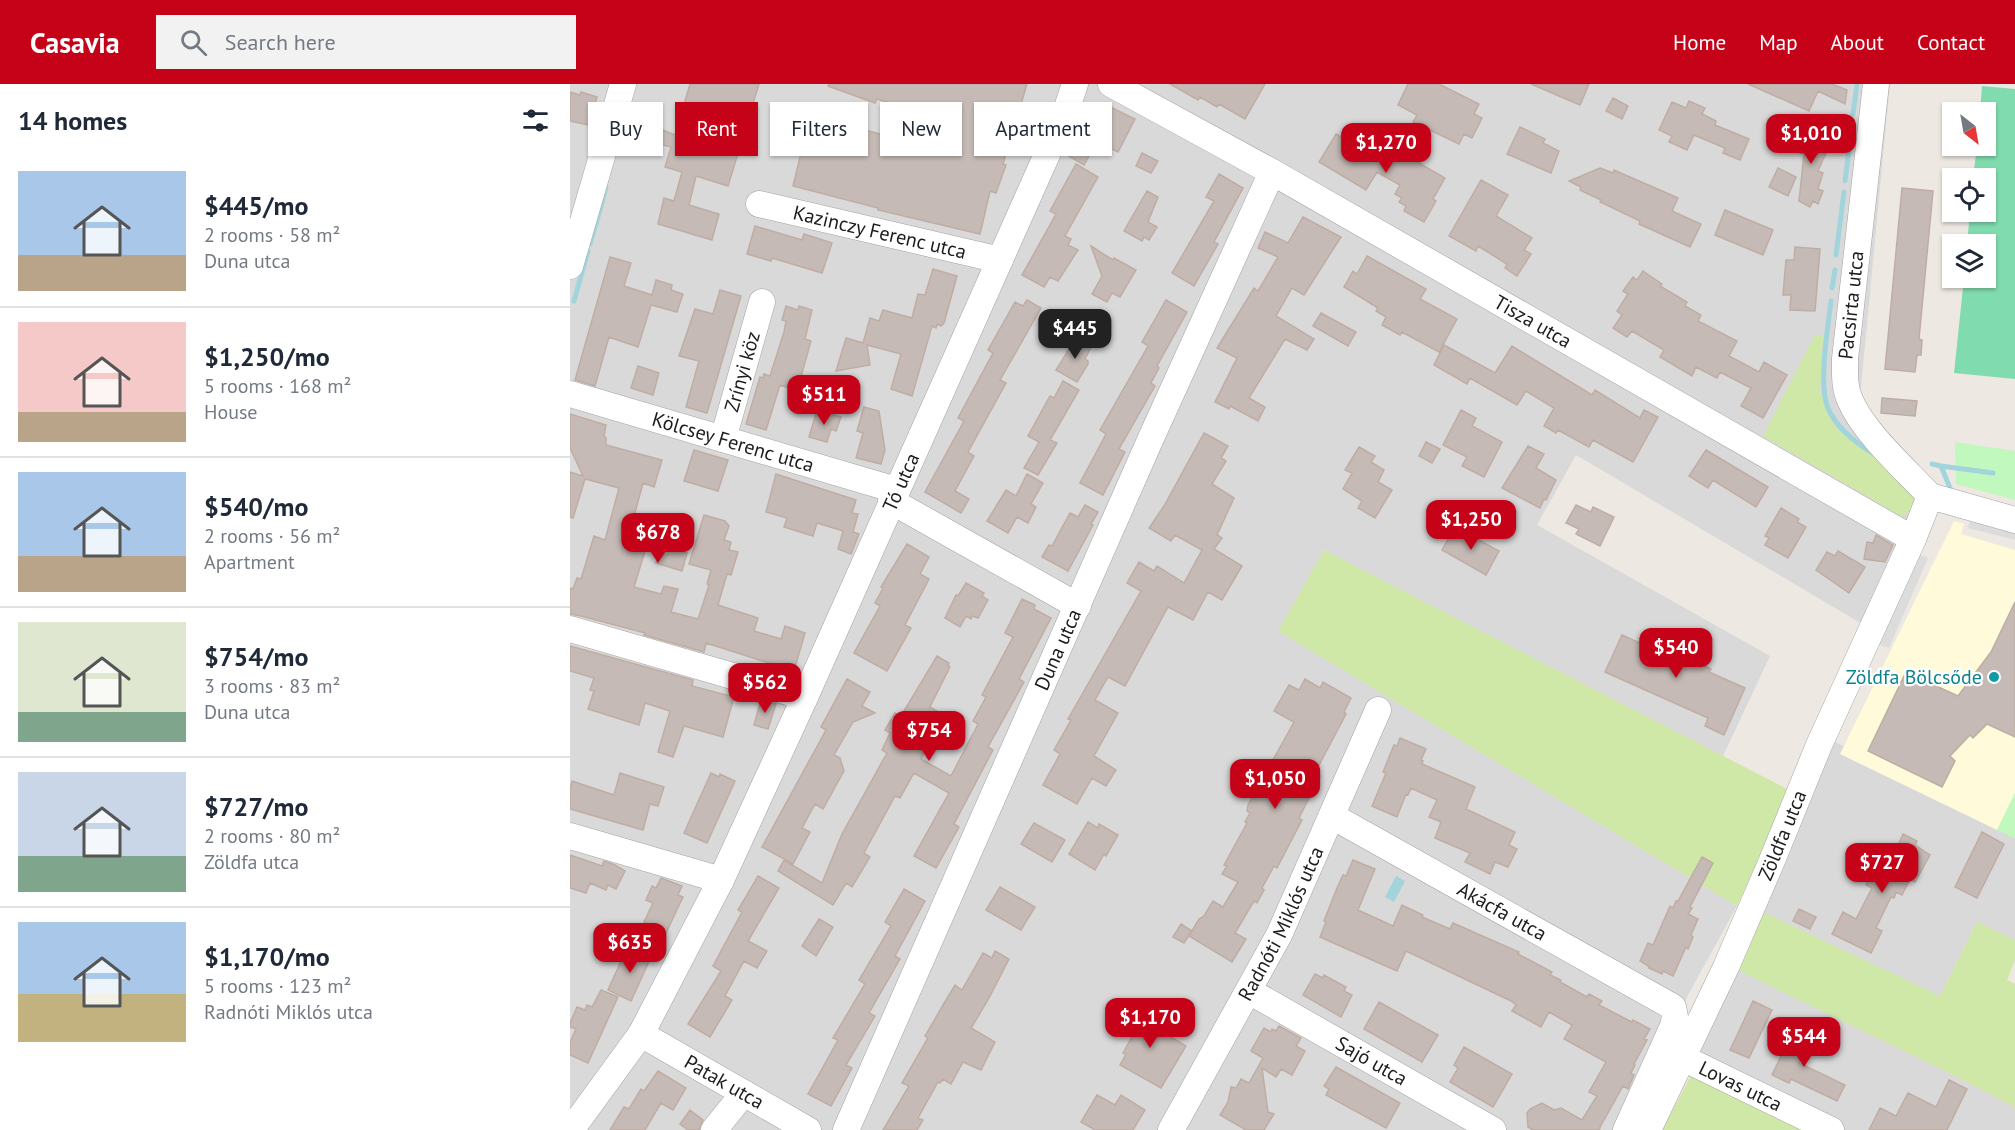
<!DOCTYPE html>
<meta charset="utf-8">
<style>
:root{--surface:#fff;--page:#f2f2f3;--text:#1f2937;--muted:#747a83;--line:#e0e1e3;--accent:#c60219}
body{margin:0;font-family:"PT Sans",sans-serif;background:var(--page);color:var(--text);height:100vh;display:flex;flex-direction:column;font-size:22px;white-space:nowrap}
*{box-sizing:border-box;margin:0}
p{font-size:20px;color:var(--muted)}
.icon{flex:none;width:33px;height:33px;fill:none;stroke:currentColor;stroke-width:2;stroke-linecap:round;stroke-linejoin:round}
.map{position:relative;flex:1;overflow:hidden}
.details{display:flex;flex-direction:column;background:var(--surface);width:570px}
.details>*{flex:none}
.hud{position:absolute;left:18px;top:18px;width:570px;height:54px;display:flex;gap:12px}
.needle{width:39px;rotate:149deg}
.controls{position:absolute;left:1372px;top:18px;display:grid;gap:12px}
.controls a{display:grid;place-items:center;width:54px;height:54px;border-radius:0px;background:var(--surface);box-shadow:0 2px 4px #0004;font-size:30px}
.price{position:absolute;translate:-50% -51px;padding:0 14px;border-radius:12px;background:var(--accent);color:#fff;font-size:20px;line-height:39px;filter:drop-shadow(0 2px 3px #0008)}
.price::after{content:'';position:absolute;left:50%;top:36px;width:18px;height:14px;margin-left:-9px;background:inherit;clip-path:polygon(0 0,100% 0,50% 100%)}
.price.current{background:#222;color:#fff}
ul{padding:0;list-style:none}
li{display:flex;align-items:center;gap:18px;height:150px;padding:0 18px}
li+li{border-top:2px solid var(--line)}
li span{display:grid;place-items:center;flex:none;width:168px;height:120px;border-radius:0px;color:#555}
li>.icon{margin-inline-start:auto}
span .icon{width:72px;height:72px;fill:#fffc;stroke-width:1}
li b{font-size:26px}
h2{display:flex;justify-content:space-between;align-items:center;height:72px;padding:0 18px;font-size:26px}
.pill{padding:0 21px;border-radius:0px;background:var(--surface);box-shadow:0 2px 4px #0004;font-size:21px;line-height:54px}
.pill.current{background:var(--accent);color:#fff}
header{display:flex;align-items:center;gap:36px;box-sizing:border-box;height:84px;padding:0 30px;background:var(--accent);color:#fff}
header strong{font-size:28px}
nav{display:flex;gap:33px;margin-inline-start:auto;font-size:21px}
.search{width:420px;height:54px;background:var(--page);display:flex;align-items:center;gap:15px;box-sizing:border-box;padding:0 21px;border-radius:0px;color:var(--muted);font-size:22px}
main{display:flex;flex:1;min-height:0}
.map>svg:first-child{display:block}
.residential{fill:#dad9d9}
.education{fill:#fffada}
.grass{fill:#cfe8a7}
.park{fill:#c0f8be}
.pitch{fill:#80dcae}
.parking{fill:#dcdcdc}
.water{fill:#a2d5db}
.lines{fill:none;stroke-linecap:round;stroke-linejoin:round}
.stream{stroke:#a2d5db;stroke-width:5}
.building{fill:#c5bab5;stroke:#bfada4;stroke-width:1.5}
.minor-casing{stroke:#a3a3a3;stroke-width:27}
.minor{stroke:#fff;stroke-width:26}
.culture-dot{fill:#0f9aa8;stroke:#fff;stroke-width:2}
.labels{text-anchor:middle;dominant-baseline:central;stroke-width:4.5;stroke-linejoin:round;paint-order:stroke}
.street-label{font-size:20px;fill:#1c1c1c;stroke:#fff}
.culture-label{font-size:20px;fill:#0d838f;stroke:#fff;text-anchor:end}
</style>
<header>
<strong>Casavia</strong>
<div class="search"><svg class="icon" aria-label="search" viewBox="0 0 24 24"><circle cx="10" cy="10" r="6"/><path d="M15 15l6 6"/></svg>Search here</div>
<nav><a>Home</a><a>Map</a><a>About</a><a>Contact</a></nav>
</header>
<main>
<section class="details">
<h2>14 homes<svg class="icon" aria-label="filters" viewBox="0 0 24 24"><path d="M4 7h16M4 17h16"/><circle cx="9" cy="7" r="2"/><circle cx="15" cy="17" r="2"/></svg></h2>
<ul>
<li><span style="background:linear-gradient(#a9c7e8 70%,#b9a48a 0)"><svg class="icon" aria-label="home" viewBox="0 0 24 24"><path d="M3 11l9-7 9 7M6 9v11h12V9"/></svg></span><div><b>$445/mo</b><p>2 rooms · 58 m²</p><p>Duna utca</p></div></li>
<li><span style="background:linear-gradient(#f6c9c9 75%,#b9a48a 0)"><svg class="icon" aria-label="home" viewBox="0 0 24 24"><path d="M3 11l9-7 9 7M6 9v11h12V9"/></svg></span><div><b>$1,250/mo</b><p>5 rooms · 168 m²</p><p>House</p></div></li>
<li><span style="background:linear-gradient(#a9c7e8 70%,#b9a48a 0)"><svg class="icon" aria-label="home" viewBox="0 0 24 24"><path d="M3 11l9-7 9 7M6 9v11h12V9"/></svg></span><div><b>$540/mo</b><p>2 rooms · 56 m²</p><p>Apartment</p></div></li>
<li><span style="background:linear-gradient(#dfe7d0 75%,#7fa58c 0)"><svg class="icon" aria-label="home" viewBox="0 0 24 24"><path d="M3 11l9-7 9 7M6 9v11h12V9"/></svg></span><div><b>$754/mo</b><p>3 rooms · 83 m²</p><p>Duna utca</p></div></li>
<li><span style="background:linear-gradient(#c9d6e8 70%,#7fa58c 0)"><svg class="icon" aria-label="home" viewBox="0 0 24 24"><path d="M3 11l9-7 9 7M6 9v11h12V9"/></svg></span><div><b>$727/mo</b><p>2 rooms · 80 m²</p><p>Zöldfa utca</p></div></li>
<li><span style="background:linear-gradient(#a9c7e8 60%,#c2b280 0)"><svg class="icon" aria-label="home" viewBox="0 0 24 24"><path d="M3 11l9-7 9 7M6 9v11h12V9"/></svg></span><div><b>$1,170/mo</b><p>5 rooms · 123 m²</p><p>Radnóti Miklós utca</p></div></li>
</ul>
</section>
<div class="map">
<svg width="1445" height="1046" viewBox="0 0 1445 1046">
<rect width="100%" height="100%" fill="#ede8e2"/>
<path class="residential" d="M0,0H1320L1290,313L1313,355L1367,402L1299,544L1006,371L967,441L1200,572L1153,672L754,466L708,547L1167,822L1118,911L1062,1046H0Z
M1261,656L1445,748V856L1407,838L1370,912L1375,987L1445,1023V1046H1274L1119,972Z"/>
<path class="education" d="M1384,437L1394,440L1391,450L1445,466V709L1427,746L1270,670Z"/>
<path class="grass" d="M1245,251L1253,252L1250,308L1266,344L1312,378L1346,411L1344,426L1331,432L1193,352Z
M754,466L1221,707L1167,822L708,547Z
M1189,826L1370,912L1407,838L1445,856V876L1437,896L1445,900V1023L1375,987L1166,885Z
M1123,988L1243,1046H1092Z"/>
<path class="park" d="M1385,358L1445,367V416L1386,400Z
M1445,709V754L1427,746Z"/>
<path class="pitch" d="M1412,2L1445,5V295L1384,289L1394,194H1416V160H1397L1400,128H1416V94H1403L1407,62H1416V28H1410Z"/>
<path class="parking" d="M1401,431L1445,443V456L1398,444Z
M1343,468L1358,474L1319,564L1303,558Z"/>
<path class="water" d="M826,792L835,797L824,818L815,813Z"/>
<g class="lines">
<path class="stream" d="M1283,30L1287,0
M1280,56L1282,40
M1275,97L1279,66
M32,119L36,103
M20,160L31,122
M1266,171L1274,108
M1262,204L1265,186
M4,217L18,167
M1261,217C1258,243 1248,301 1258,324C1266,344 1286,359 1304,370
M1362,380L1371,382L1382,409
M1371,382L1423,389"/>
</g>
<path class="building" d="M120,0H189L158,102L126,92L119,121L149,130L142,156L88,140L94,114L104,117L112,88L95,83L101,63L89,60L93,46L105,51Z
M259,0H457L433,80L436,81L426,109L420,107L410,150L308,126V124L223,102L240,32L376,67L385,41L307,15L305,19L258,2Z
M600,0H695L675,35L649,20L647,23L630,13L628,16Z
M838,0H869L909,20L904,30L912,34L902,54L894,50L889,60L843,38L847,31L828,21Z
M961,0H1019L1010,21Z
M1178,0H1262L1277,6L1275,20L1248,7L1239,27Z
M0,8L10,11L11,8L27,13L19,41L0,37Z
M1043,14L1058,22L1052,35L1036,27Z
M1119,17L1135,24L1132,30L1146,37L1145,41L1179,55L1170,76L1153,69L1155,64L1124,51L1117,66L1099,58L1102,52L1089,46L1102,18L1116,24Z
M534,20L565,35L548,68L518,54Z
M950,43L975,55L973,59L989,67L981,89L937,70Z
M1230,44L1261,58L1248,87L1253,89L1248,105L1253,107L1248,120L1243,117L1240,123L1229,117L1234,70L1227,68L1229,64L1221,61Z
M766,50L794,67L799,60L826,77L830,68L875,94L863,115L866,117L854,138L834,127L836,122L829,118L832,114L825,110L830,101L807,88L796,106L749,78Z
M505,52L524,63L514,81L495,70Z
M572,69L588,77L581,89L566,82Z
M506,80L528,93L495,152L501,155L498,161L508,166L488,197L480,193L474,203L452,191L486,130L480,127Z
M1030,84L1043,89L1044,86L1108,114L1102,127L1131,140L1120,163L1069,140L1070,137L1030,118L1031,116L1010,106L1011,103L999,97Z
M1208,84L1226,93L1218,112L1199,103Z
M649,90L673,104L644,158L648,160L624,202L602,189L644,117L636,113Z
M911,96L938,111L926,132L962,154L954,166L961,170L947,192L935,184L937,180L908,162L906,167L879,152Z
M1332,104L1363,107L1349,255L1352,256L1351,271H1347L1345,288L1315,285Z
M577,107L588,113L578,138L587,143L579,156L574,153L572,157L554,147Z
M1155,126L1203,146L1193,171L1145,151Z
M733,133L771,153L734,211L722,204L706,232L744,255L737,266L715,255L679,314L695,323L688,337L660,322L659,325L645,318L667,274L647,264L684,204L688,207L708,173L688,164L695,148L718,159Z
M185,142L232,156L234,150L262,159L252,189L202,174L201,177L177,170Z
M521,162L543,176L544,174L566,186L550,213L542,209L537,218L522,210L532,192Z
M1225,163L1250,165L1245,227L1220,226L1221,211H1213L1216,176H1224Z
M797,172L856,205L850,215L887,235L869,268L832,248L830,251L812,241L816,233L806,227L808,224L774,203L783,187L787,190Z
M40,173L61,179L54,202L82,211L86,196L102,201L101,206L113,210L107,228L81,221L68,263L39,253L25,302L5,296Z
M363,185L387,192L374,239L371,242L367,240L366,244L362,242L342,312L321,305L331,270L297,261L300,281L266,287L276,254L293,259L300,234L309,237L313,226L342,234L348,210L355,211Z
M1073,187L1092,200L1090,202L1117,218L1115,222L1131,231L1128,237L1167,257L1159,272L1189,288L1194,278L1217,291L1193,334L1171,322L1181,304L1150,288L1147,294L1126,283L1122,292L1090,273L1094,266L1062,247L1057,253L1043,244L1052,231L1047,227L1058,210L1053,207L1063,193L1067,196Z
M150,206L171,212L137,329L116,323L129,277L109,272L125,225L143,230Z
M457,216L471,224L430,296L436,299L398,368L404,372L385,407L399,415L391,429L355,408L394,337L388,334L423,269L418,266L445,218L453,222Z
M596,216L617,228L587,282L589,284L581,299L585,302L549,365L555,368L533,411L510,399L536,350L530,346L578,262L572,258Z
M216,222L228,226L229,222L242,226L235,255L241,257L227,307L210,301L196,346L176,340L190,293L193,294L194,290L200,292L214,248L216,237L212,236Z
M751,229L786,248L778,262L743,242Z
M507,252L522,261L515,275L518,277V280L507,298L486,286Z
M874,261L925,289L942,262L1022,311L1025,306L1070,334L1074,326L1088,333L1063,378L1023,356L1019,363L988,346L986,349L974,342L984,324L956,307L947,321L900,294L897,300L864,281Z
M68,282L89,289L83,311L61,304Z
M493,297L509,306L480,356L487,359L468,391L454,384L469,358L458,352L480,312L484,314Z
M1312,314L1347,317L1345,332L1311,329Z
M294,323L309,327L315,366L311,380L286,374L293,349L287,347Z
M247,326L271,333L266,347L261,345L257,358L239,353Z
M891,326L906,334L902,342L932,358L914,393L892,382L897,373L873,361Z
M0,330L36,341L34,352L36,354V361L92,376L84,403L73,399L56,462L75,467L64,503L91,510L94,502L108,505L101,528L128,535L139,501L137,500L141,486L119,480L134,431L155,437L159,442L154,456L161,458L159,466L168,468L161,491L157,490L148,521L188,534L184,547L211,555L215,542L235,549L224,587L136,559L134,568L74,551L75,549L11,532L0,530V504L3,505L7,494L11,495L24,452L35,456L49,404L15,395L3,434L0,433V388L13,392L0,364Z
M634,349L658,362L651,374L656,377L642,400L664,414L647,451L652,454L644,465L672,482L652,516L638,508L623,536L598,523L555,602L538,593L525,616L548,629L524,672L546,686L536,702L522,694L507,720L473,701L490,670L484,666L501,636L498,635L571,507L557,499L569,478L584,487L587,482L614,499L632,466L605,451L601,457L579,444L594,422Z
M856,358L870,365L862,379L849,372Z
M958,362L974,370L966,384L986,396L976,416L974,415L970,424L932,404Z
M789,363L805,372L801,378L814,386L808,398L822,406L805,434L788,424L792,417L773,405L782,389L775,386Z
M124,366L158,376L148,407L114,397Z
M1136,366L1198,403L1186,423L1143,396L1138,404L1119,392Z
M206,390L286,416L282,429L288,430L283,448L289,450L281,470L268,465L273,447L247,439L243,452L214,443L217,434L196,428Z
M457,390L473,399L461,420L466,423L458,439L447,433L438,449L417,437L436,406L446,412Z
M515,421L528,428L521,440L523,441L498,487L472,473L479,461L482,462L500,429L508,433Z
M1006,421L1021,428L1023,423L1044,433L1030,462L1006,450L1009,445L996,439Z
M1211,424L1229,435L1227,438L1236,443L1218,474L1195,461L1199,454L1195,452Z
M885,443L929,467L916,491L872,466Z
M1306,451L1323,461L1315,478L1294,475L1297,458L1303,459Z
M91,460L117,469L112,487L86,479Z
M337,460L359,473L350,490L359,495L335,541L341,544L317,587L284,569L310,522L305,519L313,504L311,503Z
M1268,467L1295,483L1279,509L1246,486L1257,468L1265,472Z
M396,499L414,509L412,512L418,516L408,534L402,532L401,535L396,532L390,543L375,534L386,511L388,512Z
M452,515L465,521L464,525L481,534L449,595L454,598L418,663L423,666L384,740L389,743L366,784L344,772L379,709L344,689L330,714L325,712L294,769L300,773L282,803L276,799L263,821L208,787L214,776L252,799L272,750L317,669L312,666L320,649L315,646L325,629L331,632L367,572L379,579L378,581L380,583L360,623L372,630L365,643L358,639L344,663L354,668L351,675L381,692L408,640L403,637L416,613L412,611L443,553L435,549Z
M1445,518V653L1417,640L1403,654L1400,651L1380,672L1385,677L1372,703L1298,667L1336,588L1388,612L1421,568Z
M1052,551L1072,560L1076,551L1128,574L1127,578L1141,585L1139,588L1175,604L1154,651L1135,642L1138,634L1035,588Z
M0,562L123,596L122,602L164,613L153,653L114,642L103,673L88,668L100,627L75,619L69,641L18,625L24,607L20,606L24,594L0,587Z
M277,595L300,608L292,622L305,629L283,638L264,671L270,674L274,687L253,725L245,720L232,744L240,748L223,780L192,763L256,646L251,643Z
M735,595L750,604L753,598L781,614L774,628L776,630L747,685L749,686L747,690L750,692L729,734L732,736L707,784L704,782L692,804L694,806L687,819L684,817L665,849L676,855L662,878L619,852L629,835L634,832L643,817L653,823L668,798L652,790L657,782L654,781L677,739L675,738L680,729L677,727L678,721L724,638L704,627L719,601L729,606Z
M191,616L206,620L198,645L184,641Z
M830,654L856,665L851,676L853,677L852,680L905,703L896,725L945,748L939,761L947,765L938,783L925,778L920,790L895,778L900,769L865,754L871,738L859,733L867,716L841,704L838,711L836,710L827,733L802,722L816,689L813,688L824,661L827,662Z
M50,689L94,703L88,722L80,720L73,746L0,725V706L2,697L44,711Z
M141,689L149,693L150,690L165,697L137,759L114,749Z
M518,738L528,744L529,740L548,751L536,772L534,770L525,786L499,770Z
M464,739L495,756L482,778L451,760Z
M1412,748L1434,760L1407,814L1385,803Z
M1333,750L1347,757L1345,761L1360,771L1345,798L1340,795L1332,811L1326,808L1324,814L1321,813L1306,844L1312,847L1301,869L1262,850L1273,828L1286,835L1302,804L1296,801L1303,785L1307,787L1317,775L1321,778Z
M0,771L32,782L34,777L45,781L55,787L46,805L38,801L36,806L20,799L16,809L0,804Z
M1132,773L1143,779L1120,823L1122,824L1118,830L1128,835L1121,851L1123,853L1118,865L1116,863L1103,892L1093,887L1092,890L1079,884L1080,883L1070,877L1078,859L1083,861L1100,822L1103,824L1106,817H1108Z
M783,776L805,785L788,826L823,842L832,821L853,831L852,833L880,845L883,839L949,868L948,870L982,888L980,891L991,896L990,898L1017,913L1019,910L1032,917L1029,921L1062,938L1063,936L1080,945L1074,955L1077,956L1064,980L1065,981L1061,989L1064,991L1058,1005L1053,1002L1029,1045L1030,1046H963L958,1043L957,1029L960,1025L972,1019L984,1026L991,1024L1012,1036L1027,1012L1019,1008L1036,978L994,955L1002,941L979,928L971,943L942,927L946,921L941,917L836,867L827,887L750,853L756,838L754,837L767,804L773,791L776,792Z
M188,792L209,804L178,857L197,867L187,884L174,877L155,912L162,916L140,953L118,940L151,887L143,882L172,828L168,826Z
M91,794L112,802L108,811L113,813L96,849L74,838L83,819L76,816L82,802L86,804Z
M430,803L465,823L451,846L416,826Z
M334,805L355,817L325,872L330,875L299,929L305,932L276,981L282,984L261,1022L238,1010L268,956L263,954L295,900L289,896L321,842L315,838Z
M1229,825L1246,833L1240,845L1223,837Z
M249,835L263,843L246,872L232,862Z
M611,840L622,847L614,859L603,853Z
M57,864H63L81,873L61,917L38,906Z
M425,867L439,875L418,916L401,944L425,958L411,986L393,978L381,1000L373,995L370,999L368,998L348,1034L353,1036L347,1046H313L339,1002L332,999L358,954L355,952L373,921L385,901L392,906L413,869L422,874Z
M745,890L753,894L754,891L776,903L774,907L782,911L771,933L733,911Z
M31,906L48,913L18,979L0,971V958L6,945L0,943V939L7,923L15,926L17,921L22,923Z
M1183,917L1202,926L1179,974L1160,966Z
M809,918L868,951L852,978L794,945Z
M569,922L583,931L580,936L603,950L601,953L616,962L591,1004L550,981L556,970L553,969L564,949L553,942L563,926L566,928Z
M709,942L731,954L726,962L735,967L722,991L711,985L706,993L692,984L698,1028L704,1030L694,1046H676L650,1031L658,1018L661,1003L666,1004L671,995L679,999L693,974L681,967L694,944L701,948L702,945L706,947Z
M1225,943L1242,951L1229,979L1275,1001L1267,1017L1221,995L1219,999L1202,991Z
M894,963L942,990L923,1023L880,998L888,984L884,981Z
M766,983L830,1019L816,1044L756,1011L759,1005L754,1002Z
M88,987L116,1004L103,1026L91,1019L75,1046H40L54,1023L59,1025L71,1005L74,1007Z
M1379,996L1397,1005L1377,1046H1299L1310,1024L1326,1032L1338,1009L1366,1023Z
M527,1011L545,1021L551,1011L575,1026L563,1046H525L511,1038Z
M120,1026L133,1036L129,1046H118L110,1040Z"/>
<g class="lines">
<defs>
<g id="minor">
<path id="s1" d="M541,0L702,88L1343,455L1360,412"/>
<path d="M1306,0L1275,275C1275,289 1274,303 1280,316C1294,349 1335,385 1360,412"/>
<path id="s2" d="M189,120L430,176"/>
<path d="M0,182L53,0"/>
<path id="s3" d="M0,310L326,406"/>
<path id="s4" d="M153,355L192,218"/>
<path d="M1360,412L1445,436"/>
<path d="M321,417L508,522"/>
<path d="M0,545L235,613"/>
<path id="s5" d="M762,732L1103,923L1105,933L1103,942L1056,1046"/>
<path d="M0,752L151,796"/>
<path id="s6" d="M679,907L923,1046"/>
<path id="s7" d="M71,950L238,1046"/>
<path id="s8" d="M1113,974L1261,1046"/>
<path id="s9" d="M1,1046L71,950L151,796L235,613L495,30L505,0"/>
<path d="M144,1046L174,1009"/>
<path id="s10" d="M276,1046L581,354L702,88"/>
<path id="s11" d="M601,1046L709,851L808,626"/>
<path id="s12" d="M1078,1046L1156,883L1201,779L1249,661L1343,455"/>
</g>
</defs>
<use href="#minor" class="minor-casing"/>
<use href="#minor" class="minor"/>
</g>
<circle class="culture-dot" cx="1424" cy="593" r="6"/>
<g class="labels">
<g class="street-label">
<text stroke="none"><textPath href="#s2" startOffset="124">Kazinczy Ferenc utca</textPath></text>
<text transform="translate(1281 221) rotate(-84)">Pacsirta utca</text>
<text stroke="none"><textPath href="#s1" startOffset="484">Tisza utca</textPath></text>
<text stroke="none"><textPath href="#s4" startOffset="70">Zrínyi köz</textPath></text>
<text stroke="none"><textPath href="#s3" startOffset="170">Kölcsey Ferenc utca</textPath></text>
<text stroke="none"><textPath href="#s9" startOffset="729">Tó utca</textPath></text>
<text stroke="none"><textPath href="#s10" startOffset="525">Duna utca</textPath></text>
<text stroke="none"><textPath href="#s12" startOffset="324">Zöldfa utca</textPath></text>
<text stroke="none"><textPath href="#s5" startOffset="195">Akácfa utca</textPath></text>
<text stroke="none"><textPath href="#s11" startOffset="234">Radnóti Miklós utca</textPath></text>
<text stroke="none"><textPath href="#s6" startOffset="141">Sajó utca</textPath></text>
<text stroke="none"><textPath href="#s7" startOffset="96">Patak utca</textPath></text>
<text stroke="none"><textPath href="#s8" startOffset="64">Lovas utca</textPath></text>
</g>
<g class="culture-label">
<text x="1412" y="593">Zöldfa Bölcsőde</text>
</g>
</g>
</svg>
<div class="controls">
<a><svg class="needle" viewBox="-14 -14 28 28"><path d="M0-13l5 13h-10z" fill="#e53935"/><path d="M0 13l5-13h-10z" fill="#747a83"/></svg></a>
<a><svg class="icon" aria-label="locate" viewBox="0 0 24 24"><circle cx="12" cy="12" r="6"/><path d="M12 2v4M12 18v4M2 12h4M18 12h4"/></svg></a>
<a><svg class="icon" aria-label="layers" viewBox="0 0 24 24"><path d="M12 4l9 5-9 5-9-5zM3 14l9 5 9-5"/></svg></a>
</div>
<b class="price" style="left:1241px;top:81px">$1,010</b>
<b class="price" style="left:816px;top:90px">$1,270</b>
<b class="price current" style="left:505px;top:276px">$445</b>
<b class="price" style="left:254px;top:342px">$511</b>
<b class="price" style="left:901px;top:467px">$1,250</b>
<b class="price" style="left:88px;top:480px">$678</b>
<b class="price" style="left:1106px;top:595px">$540</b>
<b class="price" style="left:195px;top:630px">$562</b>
<b class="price" style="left:359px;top:678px">$754</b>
<b class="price" style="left:705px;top:726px">$1,050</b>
<b class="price" style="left:1312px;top:810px">$727</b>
<b class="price" style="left:60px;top:890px">$635</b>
<b class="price" style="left:580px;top:965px">$1,170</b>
<b class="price" style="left:1234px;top:984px">$544</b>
<div class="hud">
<a class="pill">Buy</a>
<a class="pill current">Rent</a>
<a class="pill">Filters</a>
<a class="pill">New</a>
<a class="pill">Apartment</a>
</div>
</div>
</main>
